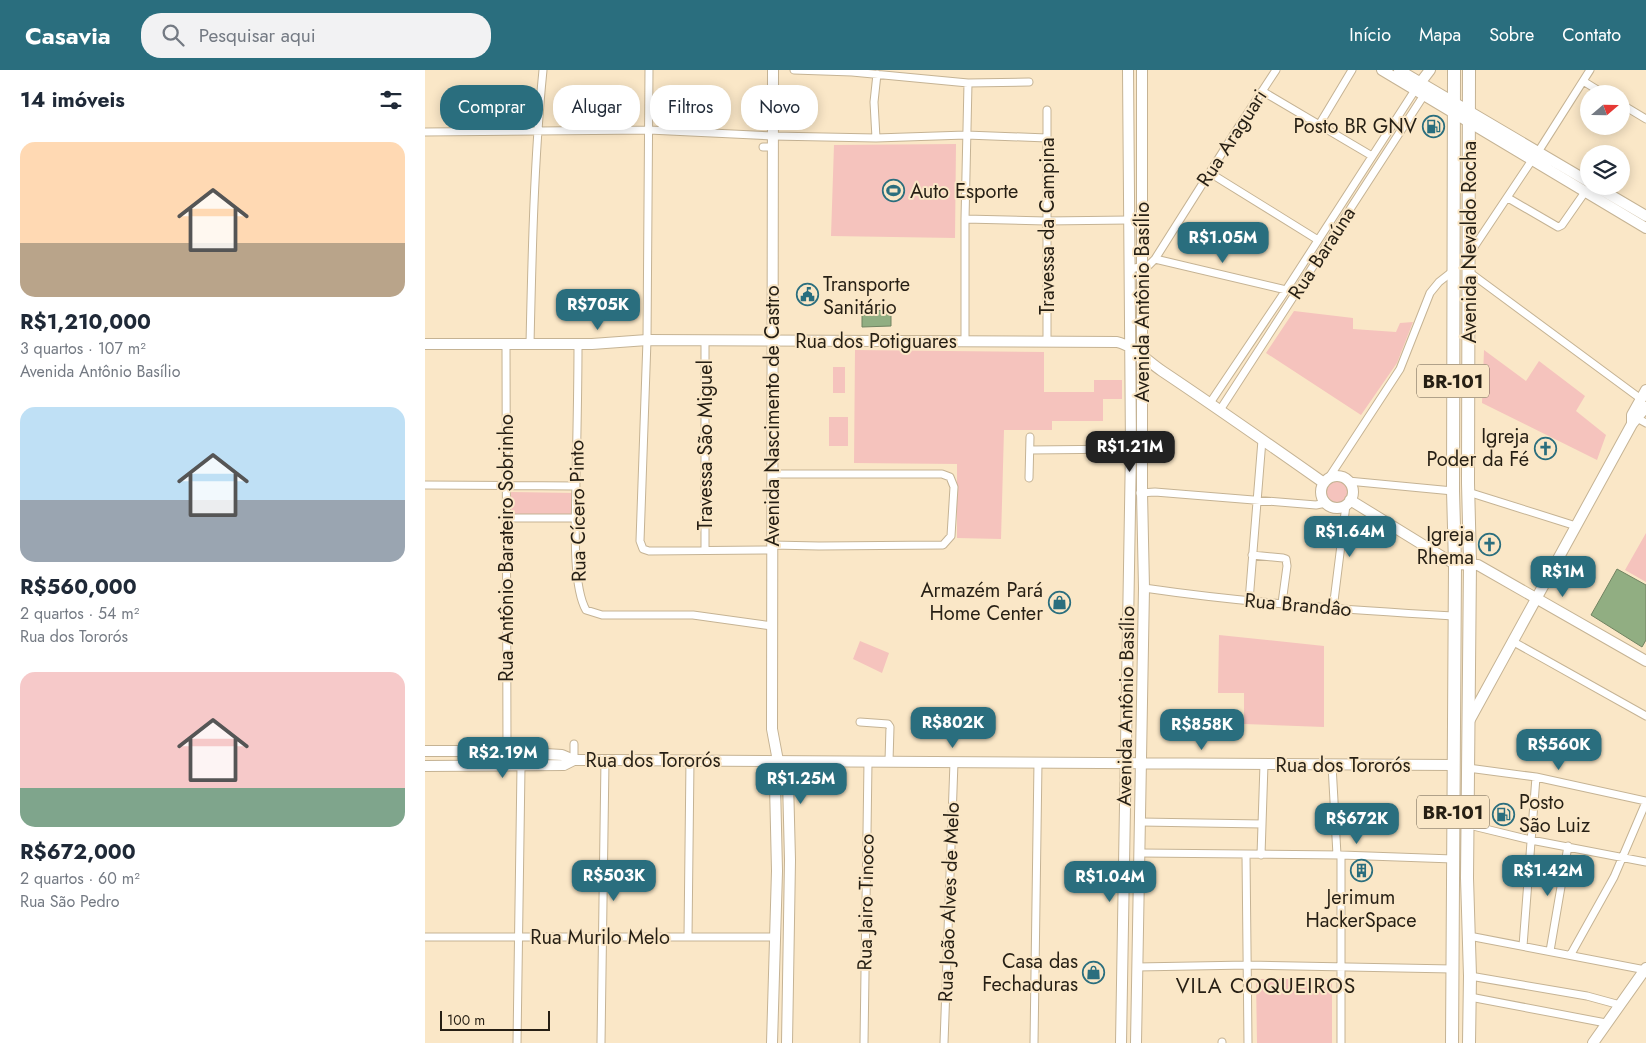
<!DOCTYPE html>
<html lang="pt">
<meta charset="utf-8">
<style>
:root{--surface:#fff;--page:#f2f2f3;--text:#1f2937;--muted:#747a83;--accent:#2a6e7e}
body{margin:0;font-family:Jost,sans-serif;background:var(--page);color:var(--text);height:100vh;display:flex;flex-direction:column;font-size:19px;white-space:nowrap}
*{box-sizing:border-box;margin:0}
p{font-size:16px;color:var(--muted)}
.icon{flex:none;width:28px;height:28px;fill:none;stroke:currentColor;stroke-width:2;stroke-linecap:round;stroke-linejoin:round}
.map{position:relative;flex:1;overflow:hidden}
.side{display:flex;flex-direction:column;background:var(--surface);width:425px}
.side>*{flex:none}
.hud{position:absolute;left:15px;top:15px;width:475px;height:45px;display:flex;gap:10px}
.needle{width:32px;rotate:70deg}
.tools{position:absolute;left:1155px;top:15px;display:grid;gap:10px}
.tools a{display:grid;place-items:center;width:50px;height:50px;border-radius:50%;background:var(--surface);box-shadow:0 2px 12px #0003;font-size:25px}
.scale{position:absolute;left:15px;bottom:12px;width:110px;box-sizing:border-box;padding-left:5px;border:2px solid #261f14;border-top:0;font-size:14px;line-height:18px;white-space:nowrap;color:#261f14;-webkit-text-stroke:4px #fae7c7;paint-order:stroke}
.price{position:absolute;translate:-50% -42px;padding:0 11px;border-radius:10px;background:var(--accent);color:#fff;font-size:16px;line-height:32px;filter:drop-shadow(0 1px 2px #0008)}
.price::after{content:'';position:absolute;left:50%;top:30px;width:15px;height:11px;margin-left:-8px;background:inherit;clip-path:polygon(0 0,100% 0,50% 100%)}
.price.on{background:#222;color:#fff}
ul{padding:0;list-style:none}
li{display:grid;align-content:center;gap:10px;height:265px;padding:0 20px}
li span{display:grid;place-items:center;height:155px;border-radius:15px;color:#555}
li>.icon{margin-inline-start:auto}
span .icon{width:90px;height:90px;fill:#fffc;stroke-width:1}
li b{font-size:21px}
h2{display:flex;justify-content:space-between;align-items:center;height:60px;padding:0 20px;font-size:21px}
.pill{padding:0 18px;border-radius:20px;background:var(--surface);box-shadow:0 2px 12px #0003;font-size:18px;line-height:45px}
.pill.on{background:var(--accent);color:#fff}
header{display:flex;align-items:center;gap:30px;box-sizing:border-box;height:70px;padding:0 25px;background:var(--accent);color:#fff}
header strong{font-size:24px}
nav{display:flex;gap:28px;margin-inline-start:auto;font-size:18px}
.search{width:350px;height:45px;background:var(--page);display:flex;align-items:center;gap:12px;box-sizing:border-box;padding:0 18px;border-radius:20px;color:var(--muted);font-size:19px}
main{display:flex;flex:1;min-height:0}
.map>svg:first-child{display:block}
.green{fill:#f5c3bd}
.water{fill:#91ae82;stroke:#718361}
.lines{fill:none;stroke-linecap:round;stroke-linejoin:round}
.street-casing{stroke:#c5b394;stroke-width:9}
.secondary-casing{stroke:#c5b394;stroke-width:12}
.highway-casing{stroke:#c5b394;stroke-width:14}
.street{stroke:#fff;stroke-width:7}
.secondary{stroke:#fff;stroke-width:10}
.highway{stroke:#fff;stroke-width:12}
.labels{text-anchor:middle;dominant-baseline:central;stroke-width:4;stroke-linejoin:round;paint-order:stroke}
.shield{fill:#fae7c7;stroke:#665b4a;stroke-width:1}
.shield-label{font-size:19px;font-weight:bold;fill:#261f14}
.poi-label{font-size:20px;fill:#261f14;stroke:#fae7c7;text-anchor:end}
.street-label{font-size:20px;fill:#261f14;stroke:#fae7c7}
.neighbourhood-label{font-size:21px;letter-spacing:1px;fill:#261f14;stroke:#fae7c7}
</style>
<header>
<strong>Casavia</strong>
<div class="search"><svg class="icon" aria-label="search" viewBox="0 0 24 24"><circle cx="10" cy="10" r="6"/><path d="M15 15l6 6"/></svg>Pesquisar aqui</div>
<nav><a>Início</a><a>Mapa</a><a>Sobre</a><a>Contato</a></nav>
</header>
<main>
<section class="side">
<h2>14 imóveis<svg class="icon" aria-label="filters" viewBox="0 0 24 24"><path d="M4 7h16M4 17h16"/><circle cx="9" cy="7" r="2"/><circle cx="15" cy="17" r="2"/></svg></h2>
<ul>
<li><span style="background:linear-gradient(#ffd9b3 65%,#b9a48a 0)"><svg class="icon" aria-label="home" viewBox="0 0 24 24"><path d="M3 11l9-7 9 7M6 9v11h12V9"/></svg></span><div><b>R$1,210,000</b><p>3 quartos · 107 m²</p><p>Avenida Antônio Basílio</p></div></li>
<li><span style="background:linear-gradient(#bfe0f5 60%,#9aa5b1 0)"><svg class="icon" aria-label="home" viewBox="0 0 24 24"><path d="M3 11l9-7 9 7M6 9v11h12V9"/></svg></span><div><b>R$560,000</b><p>2 quartos · 54 m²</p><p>Rua dos Tororós</p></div></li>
<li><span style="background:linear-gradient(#f6c9c9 75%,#7fa58c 0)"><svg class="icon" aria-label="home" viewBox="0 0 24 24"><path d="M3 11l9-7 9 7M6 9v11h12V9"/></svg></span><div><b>R$672,000</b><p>2 quartos · 60 m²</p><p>Rua São Pedro</p></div></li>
</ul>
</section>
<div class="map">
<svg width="1221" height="973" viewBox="0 0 1221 973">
<rect width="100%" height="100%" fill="#fae7c7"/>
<path class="green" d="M531,74L530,168L406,166L409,75Z
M869,241L928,248V259L971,262L975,253L988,252L972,293L936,345L841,283Z
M430,280L619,282V322H669V310H697V329H678V351H627V360H579L576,469L532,468V394L429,393Z
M1059,280L1101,311L1114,291L1160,326L1151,341L1181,365L1172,390L1057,333Z
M408,297H420V323H408Z
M404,347H423V376H404Z
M901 423a12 12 0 1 1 24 0a12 12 0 1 1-24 0Z
M86,422L149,423V448L86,446Z
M1221,463V512L1200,500Z
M794,565L899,576V657L819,654V623H793Z
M435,571L464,583L457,603L428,589Z
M831,909H907V973H832Z"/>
<path class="water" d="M466,240V256L437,257V241Z
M1192,499L1221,515V570L1217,577L1166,545Z"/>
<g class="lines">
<defs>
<path id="street" d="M224,0L222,270L215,471L218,479L224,481L347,480
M369,0L427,2L543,13L604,12
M1158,11L1179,24
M837,21L947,86
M1196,34L1221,49
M622,40V272
M894,55L927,0
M0,62L224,60L347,66L451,68L541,65L622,68
M451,68L449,32L452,4
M338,77H347
M1113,82L1165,0
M785,103L893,170
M1083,128L1133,157L1137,155L1160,122
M540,149L621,151L704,150
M1045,183L1107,90
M730,189L861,220
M705,199L724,195L730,189L809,64L851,0
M1044,202L1216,329
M280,271V480
M540,271V149L543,13
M81,274L82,682
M105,274C107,182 109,91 118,0
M153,274C153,319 152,363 151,408C151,440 146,514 161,540L177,545H268L347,556
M785,333L861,220L990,20
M795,340L999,25
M1208,346L1221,353
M605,380L706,379
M604,408L605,367
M903,409L975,299L1005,223L1014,212L1028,201
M923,411L1028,421
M0,415L151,416
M1043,422L1151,456
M715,423L730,422L891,435L901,433
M81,448H151
M347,475L394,476L518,475L526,466L529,417L525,407L517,404H347
M827,485L858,488L861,489L862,496L857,533
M719,518C822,533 925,540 1028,546
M824,531L837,370
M908,539L921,435
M1087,571L1221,646
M435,652L463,654L465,657L464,691
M149,674V690
M907,695L912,785
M1043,698L1111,707L1221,731
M716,752L837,754
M1044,755L1106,770L1221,792
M716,783L916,785L1028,789
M821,785L823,973
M836,785L839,694
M916,785V973
M1044,866L1221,900
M0,867H350
M263,867L265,690
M1098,876L1111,707
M1125,881L1143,776
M1146,884L1189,807L1221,732
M712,897L823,895L1027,899
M1045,906L1162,926L1195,935
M1045,927L1181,953
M92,973L96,697
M176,973L180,690
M439,973L443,692
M519,973L529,692
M609,973L613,692
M797,973V972"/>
<path id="secondary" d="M348,0L347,659L353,691L358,699L363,710L365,790L362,973
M957,0L1221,158
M974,0L1164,112
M995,13L1005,0
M1170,116L1221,146
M0,274H167L222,270L692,272C709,276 722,291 737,301C791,337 845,375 899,413
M1207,354V345L1221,320
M896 422a16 16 0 1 1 32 0a16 16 0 1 1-32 0Z
M925,430L1021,489L1030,494L1053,495L1221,591
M1043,653L1207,354L1221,337
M0,681H68L137,685L149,690H180L1028,695
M0,696L139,695L149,690
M347,973L352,801L350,715L353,691
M696,973L706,379L703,0
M711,973L719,518L717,422V0
M1168,973L1221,898"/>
<path id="highway" d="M1027,973L1030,494L1028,421L1029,0
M1044,973L1045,906L1042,808L1045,493L1043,413L1044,0"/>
</defs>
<use href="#street" class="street-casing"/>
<use href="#secondary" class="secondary-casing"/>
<use href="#highway" class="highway-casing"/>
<use href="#street" class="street"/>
<use href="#secondary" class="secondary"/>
<use href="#highway" class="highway"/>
</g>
<defs>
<symbol id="fuel-ring" viewBox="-11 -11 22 22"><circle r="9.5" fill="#fae7c7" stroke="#2a6e7e" stroke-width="1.5"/><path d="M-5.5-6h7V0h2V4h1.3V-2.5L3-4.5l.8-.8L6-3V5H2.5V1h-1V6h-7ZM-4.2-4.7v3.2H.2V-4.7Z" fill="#2a6e7e"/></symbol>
<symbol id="stadium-ring" viewBox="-11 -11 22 22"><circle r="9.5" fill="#fae7c7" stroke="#2a6e7e" stroke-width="1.5"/><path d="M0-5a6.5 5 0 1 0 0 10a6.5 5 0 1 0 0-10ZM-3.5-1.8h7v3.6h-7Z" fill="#2a6e7e"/></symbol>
<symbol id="civic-ring" viewBox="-11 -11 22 22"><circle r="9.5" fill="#fae7c7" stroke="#2a6e7e" stroke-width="1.5"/><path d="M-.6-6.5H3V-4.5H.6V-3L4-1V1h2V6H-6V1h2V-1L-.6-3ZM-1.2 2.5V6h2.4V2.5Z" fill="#2a6e7e"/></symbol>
<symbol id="church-ring" viewBox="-11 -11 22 22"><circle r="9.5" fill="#fae7c7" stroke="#2a6e7e" stroke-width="1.5"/><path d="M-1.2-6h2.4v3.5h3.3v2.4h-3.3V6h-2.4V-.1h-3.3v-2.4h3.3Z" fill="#2a6e7e"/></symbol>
<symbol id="shop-ring" viewBox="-11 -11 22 22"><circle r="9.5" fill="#fae7c7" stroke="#2a6e7e" stroke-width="1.5"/><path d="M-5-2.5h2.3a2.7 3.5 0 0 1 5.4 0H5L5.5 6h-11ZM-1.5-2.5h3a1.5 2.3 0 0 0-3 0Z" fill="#2a6e7e"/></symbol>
<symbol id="building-ring" viewBox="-11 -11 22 22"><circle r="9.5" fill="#fae7c7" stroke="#2a6e7e" stroke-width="1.5"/><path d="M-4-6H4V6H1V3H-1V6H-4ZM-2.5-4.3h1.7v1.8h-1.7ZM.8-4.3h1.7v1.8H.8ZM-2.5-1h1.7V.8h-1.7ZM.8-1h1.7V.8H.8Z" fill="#2a6e7e"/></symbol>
</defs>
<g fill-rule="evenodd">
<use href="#fuel-ring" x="996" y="44" width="25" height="25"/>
<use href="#stadium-ring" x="456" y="108" width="25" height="25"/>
<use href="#civic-ring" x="370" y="212" width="25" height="25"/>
<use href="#church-ring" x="1108" y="366" width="25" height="25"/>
<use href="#church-ring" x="1052" y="462" width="25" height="25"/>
<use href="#shop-ring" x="622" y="520" width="25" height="25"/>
<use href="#fuel-ring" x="1066" y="732" width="25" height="25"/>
<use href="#building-ring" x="924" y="788" width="25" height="25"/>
<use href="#shop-ring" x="656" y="890" width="25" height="25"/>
</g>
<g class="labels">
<g class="shield">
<rect x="992" y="294.5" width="72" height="33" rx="4"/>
<rect x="992" y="725.5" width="72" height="33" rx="4"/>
</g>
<g class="shield-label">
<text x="1028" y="311">BR-101</text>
<text x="1028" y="742">BR-101</text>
</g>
<g class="poi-label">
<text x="992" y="56">Posto BR GNV</text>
<text x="485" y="121" text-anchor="start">Auto Esporte</text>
<text x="398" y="214" text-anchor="start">Transporte<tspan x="398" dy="23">Sanitário</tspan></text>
<text x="1104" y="366">Igreja<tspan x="1104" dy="23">Poder da Fé</tspan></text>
<text x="1049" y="464">Igreja<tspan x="1049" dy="23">Rhema</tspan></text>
<text x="618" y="520">Armazém Pará<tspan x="618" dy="23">Home Center</tspan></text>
<text x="1094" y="732" text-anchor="start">Posto<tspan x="1094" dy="23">São Luiz</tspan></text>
<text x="936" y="827" text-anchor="middle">Jerimum<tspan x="936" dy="23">HackerSpace</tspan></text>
<text x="653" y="891">Casa das<tspan x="653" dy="23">Fechaduras</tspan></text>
</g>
<g class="street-label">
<text transform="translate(807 68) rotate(-57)">Rua Araguari</text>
<text transform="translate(622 156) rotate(-90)">Travessa da Campina</text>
<text transform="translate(1044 172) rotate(-90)">Avenida Nevaldo Rocha</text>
<text transform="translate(897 183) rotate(-57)">Rua Baraúna</text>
<text transform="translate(717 232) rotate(-90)">Avenida Antônio Basílio</text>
<text x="451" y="271">Rua dos Potiguares</text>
<text transform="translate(347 346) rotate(-90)">Avenida Nascimento de Castro</text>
<text transform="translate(280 375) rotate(-90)">Travessa São Miguel</text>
<text transform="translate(153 441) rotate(-91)">Rua Cícero Pinto</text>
<text transform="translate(81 478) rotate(-90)">Rua Antônio Barateiro Sobrinho</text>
<text transform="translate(873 535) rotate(5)">Rua Brandâo</text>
<text transform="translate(701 636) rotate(-89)">Avenida Antônio Basílio</text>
<text x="228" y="690">Rua dos Tororós</text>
<text x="918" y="695">Rua dos Tororós</text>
<text transform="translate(441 832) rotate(-89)">Rua Jairo Tinoco</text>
<text transform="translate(524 832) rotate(-88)">Rua João Alves de Melo</text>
<text x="175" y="867">Rua Murilo Melo</text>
</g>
<g class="neighbourhood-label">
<text x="841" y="916">VILA COQUEIROS</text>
</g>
</g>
</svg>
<div class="tools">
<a><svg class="needle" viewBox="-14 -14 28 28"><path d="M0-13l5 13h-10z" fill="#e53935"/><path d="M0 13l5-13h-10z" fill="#747a83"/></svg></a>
<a><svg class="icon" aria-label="layers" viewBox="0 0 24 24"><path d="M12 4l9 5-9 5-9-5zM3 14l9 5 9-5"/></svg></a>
</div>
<div class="scale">100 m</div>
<b class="price" style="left:798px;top:194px">R$1.05M</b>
<b class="price" style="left:173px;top:261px">R$705K</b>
<b class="price on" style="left:705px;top:403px">R$1.21M</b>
<b class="price" style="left:925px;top:488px">R$1.64M</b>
<b class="price" style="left:1138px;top:528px">R$1M</b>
<b class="price" style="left:528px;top:679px">R$802K</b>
<b class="price" style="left:777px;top:681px">R$858K</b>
<b class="price" style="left:1134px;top:701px">R$560K</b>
<b class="price" style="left:78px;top:709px">R$2.19M</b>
<b class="price" style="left:376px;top:735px">R$1.25M</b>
<b class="price" style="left:932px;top:775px">R$672K</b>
<b class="price" style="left:1123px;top:827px">R$1.42M</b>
<b class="price" style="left:189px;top:832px">R$503K</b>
<b class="price" style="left:685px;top:833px">R$1.04M</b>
<div class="hud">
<a class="pill on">Comprar</a>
<a class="pill">Alugar</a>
<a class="pill">Filtros</a>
<a class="pill">Novo</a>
</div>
</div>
</main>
